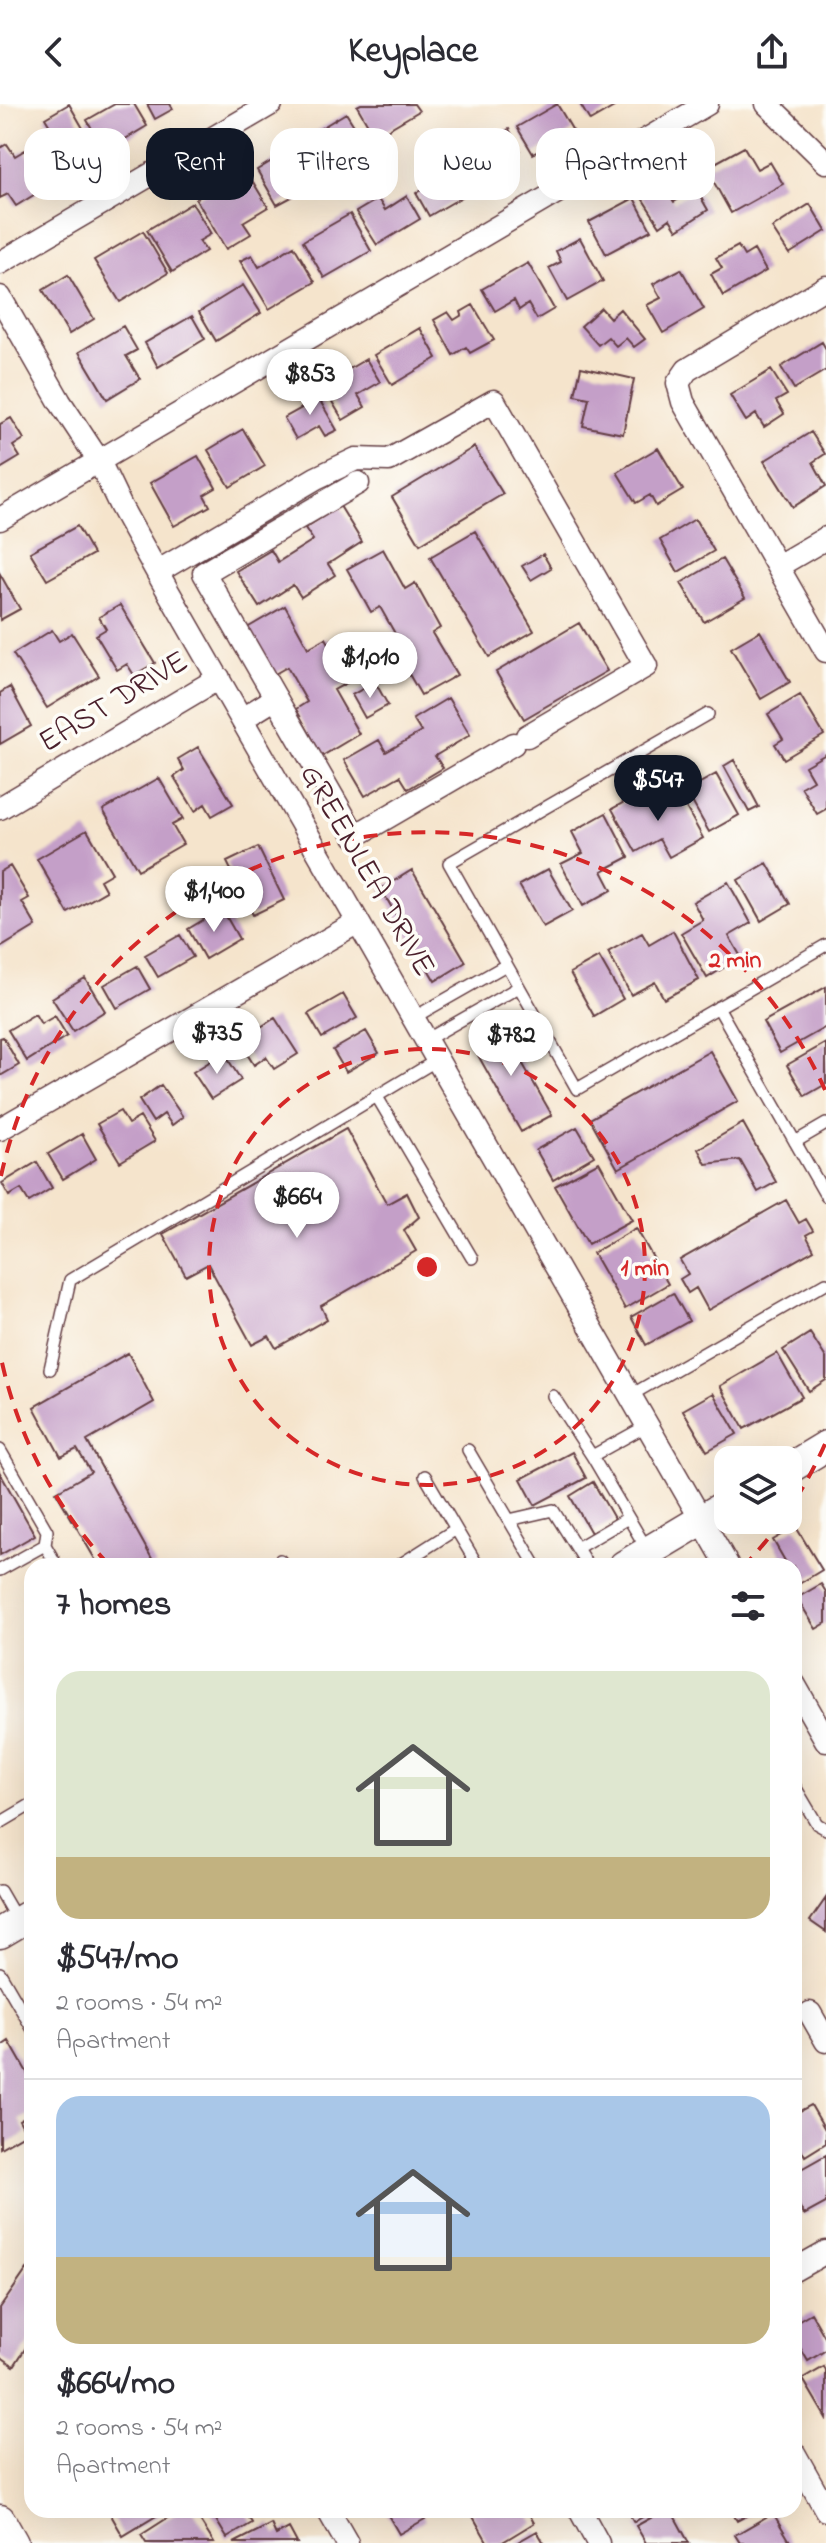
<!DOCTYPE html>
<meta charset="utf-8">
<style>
:root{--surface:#fff;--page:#f2f2f3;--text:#2b2b33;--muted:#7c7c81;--line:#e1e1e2;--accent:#111827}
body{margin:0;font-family:"Indie Flower",sans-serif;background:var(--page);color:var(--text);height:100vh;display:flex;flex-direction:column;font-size:30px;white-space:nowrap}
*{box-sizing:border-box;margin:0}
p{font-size:26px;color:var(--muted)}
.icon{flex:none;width:44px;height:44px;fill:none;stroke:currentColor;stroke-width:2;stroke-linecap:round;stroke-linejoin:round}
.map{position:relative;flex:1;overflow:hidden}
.sheet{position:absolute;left:24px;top:1454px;width:778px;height:960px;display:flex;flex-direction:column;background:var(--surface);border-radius:24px;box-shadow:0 8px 32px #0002}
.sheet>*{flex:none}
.hud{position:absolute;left:24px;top:24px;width:778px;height:72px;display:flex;gap:16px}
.buttons{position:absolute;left:714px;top:1342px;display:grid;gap:16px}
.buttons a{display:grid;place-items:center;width:88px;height:88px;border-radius:16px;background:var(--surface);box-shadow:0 8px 32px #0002;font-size:40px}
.price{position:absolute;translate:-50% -68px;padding:0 18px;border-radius:28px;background:#fff;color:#222;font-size:26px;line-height:52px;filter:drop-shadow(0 2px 4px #0008)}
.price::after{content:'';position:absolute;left:50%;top:48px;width:24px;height:18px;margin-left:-12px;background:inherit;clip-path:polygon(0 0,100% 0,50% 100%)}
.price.current{background:var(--accent);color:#fff}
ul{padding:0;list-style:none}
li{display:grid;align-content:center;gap:16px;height:424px;padding:0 32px}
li+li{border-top:2px solid var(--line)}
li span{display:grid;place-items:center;height:248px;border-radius:24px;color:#555}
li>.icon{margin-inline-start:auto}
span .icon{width:144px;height:144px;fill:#fffc;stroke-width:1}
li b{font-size:34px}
h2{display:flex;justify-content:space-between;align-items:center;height:96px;padding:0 32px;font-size:34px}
.pill{padding:0 28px;border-radius:24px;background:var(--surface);box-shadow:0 8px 32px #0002;font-size:28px;line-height:72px}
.pill.current{background:var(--accent);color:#fff}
header{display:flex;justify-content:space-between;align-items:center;height:104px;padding:0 32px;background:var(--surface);font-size:36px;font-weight:700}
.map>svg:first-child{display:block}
.building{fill:#c49fc8}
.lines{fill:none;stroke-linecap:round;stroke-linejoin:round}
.lane-casing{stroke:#643d43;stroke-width:14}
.street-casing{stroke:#643d43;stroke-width:25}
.secondary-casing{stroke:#643d43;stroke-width:33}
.lane{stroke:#fff;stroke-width:11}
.street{stroke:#fff;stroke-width:22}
.secondary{stroke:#fff;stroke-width:30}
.ring{fill:none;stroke:#d62828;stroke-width:4;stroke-dasharray:14 10}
.labels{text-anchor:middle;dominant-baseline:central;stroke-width:7;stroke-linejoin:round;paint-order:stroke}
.street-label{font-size:32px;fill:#4a1f2b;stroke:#fdfcf7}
.centre{fill:#d62828;stroke:#fdfcf7;stroke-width:4}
.ring-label{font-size:24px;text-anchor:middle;font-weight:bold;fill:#d62828;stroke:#fdfcf7;stroke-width:7;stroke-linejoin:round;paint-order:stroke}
</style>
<header><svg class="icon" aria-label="back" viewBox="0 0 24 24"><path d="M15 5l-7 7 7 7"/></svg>Keyplace<svg class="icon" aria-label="share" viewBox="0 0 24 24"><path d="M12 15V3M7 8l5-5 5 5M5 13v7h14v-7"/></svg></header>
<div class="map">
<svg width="826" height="2439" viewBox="0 0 826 2439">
<rect width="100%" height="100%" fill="#fdfcf7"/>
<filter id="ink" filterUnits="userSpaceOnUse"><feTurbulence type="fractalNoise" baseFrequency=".0125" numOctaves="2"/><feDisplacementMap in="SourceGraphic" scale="16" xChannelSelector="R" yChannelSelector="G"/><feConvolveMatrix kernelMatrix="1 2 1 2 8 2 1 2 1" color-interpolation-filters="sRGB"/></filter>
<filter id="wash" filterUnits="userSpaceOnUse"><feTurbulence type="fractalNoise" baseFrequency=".006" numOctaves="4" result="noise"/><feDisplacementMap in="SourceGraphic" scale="32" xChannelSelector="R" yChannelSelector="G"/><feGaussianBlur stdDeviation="1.8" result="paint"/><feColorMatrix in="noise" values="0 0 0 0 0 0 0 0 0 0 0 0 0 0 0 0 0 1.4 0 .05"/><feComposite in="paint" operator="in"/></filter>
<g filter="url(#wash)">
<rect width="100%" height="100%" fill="#f5e4cc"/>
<g id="blocks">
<path class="building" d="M69,0L99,52L76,65L68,52L45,66L29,40L53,27L45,14Z
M115,0H134L147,22L105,47L87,16Z
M147,0H170L173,5L155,15Z
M361,0H414L419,7L375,33L357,2Z
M557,0L573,27L533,50L517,23Z
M580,0H612L614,3L590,17Z
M346,9L363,36L320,62L303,35Z
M509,25L520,46L509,52L515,62L481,80L464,49Z
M7,40L15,52L25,46L40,70L29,77L37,89L16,102L8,90L0,94V44Z
M298,41L312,65L292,77L299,89L277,101L257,66Z
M744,43L757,65L770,58L783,80L731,109L706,64Z
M460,63L474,86L429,112L416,89Z
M253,78L268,103L243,118L251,130L226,145L196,95L220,80L228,92Z
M661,78L674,98L696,85L708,106L677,126L670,115L660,122L640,91Z
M407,92L420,115L377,141L356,108L378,95L385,106Z
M634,94L651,126L606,150L589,118Z
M192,99L211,130L199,137L206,147L172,168L147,126Z
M810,100L826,127L789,150L772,124Z
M350,110L371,147L324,174L303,137Z
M143,127L168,169L120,198L94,156Z
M580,134L603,177L567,197L549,164L561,158L556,147Z
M294,142L315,178L269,205L240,157L252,151L259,163Z
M738,142L744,152L754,146L766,167L723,192L711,170L722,164L716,154Z
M528,159L554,205L537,215L528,200L519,206L514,196L495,207L482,185Z
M681,165L704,205L663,229L647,201L661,194L653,180Z
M68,171L94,215L69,230L43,186Z
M243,181L261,209L216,237L199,208Z
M473,201L494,236L470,249L466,243L453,251L434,216L448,208L454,216L462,211L461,208Z
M601,204L610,214L620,205L645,235L634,243L626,234L616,242L608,233L598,241L581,222Z
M192,212L205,235L158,263L145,239Z
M123,222L137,246L126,252L140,275L107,295L79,248Z
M420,224L437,254L392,281L374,251Z
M822,238L826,245V266L794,285L781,263Z
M366,255L380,278L358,291L365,303L343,316L322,281Z
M581,263L634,275L623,330L583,322L589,294L575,291Z
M771,266L787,291L776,297L784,310L764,323L756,310L746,317L730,291Z
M312,283L337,326L325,332L319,322L296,335L284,314L307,301L301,290Z
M11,314L24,335L13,342L20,353L0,365V320Z
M243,325L265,362L230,383L208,346Z
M811,328L825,350L813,358L826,382L793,403L764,357Z
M474,343L503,390L420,440L392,393Z
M658,344L683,386L656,402L650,391L636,399L617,368Z
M198,352L216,384L204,391L210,402L174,422L150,379Z
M340,402L362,438L328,460L335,471L301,493L293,481L259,503L236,467L271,446L278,458L313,436L305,424Z
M695,415L714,447L678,468L660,436Z
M77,422L93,450L47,476L30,448Z
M475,427L534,527L489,553L430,453Z
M383,445L405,485L415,479L440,524L432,529L457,571L421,591L395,546L402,542L380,503L371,508L347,465Z
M543,450L551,464L531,476L522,462Z
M722,455L745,494L704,518L681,479Z
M0,470L20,505L0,516Z
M120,501L155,559L134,571L127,560L117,566L96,531L106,525L99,513Z
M285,502L308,544L326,534L350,577L334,586L359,630L322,652L296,605L307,598L287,563L273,571L247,524Z
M579,519L607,567L524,615L496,568Z
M52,526L59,537L72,529L99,572L47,604L13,550Z
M760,527L790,578L761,595L731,544Z
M375,578L388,601L365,614L352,591Z
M10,583L31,622L0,640V589Z
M800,591L824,631L784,655L775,640L783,635L768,610Z
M448,594L470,631L435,652L443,664L408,685L400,672L365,692L344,656L379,636L386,648L421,628L413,615Z
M198,643L233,700L212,712L205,700L195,707L174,673L184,666L178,655Z
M826,650V705L817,710L801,683L813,676L805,662Z
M734,656L759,703L749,708L724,662Z
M716,670L739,711L709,728L686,687Z
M159,674L183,715L172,721L183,740L138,766L103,706Z
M646,686L655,702L678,689L703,734L669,753L659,735L636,748L612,705Z
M606,709L629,753L602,767L612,786L583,802L561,760L583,749L572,728Z
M87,726L112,769L100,776L106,787L68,809L37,755Z
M258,743L284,796L253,811L227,758Z
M767,759L790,800L761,817L738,776Z
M10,762L29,794L22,798L36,822L0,844V768Z
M548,765L572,807L543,823L519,781Z
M412,766L466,858L435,877L381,785Z
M728,778L751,819L729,832L741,853L707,874L681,829L703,816L693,798Z
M222,805L239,835L205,855L188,825Z
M673,827L699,876L664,895L655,878L631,891L608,848L642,829L649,841Z
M180,831L193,853L158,873L145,851Z
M599,853L623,895L594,912L570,869Z
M137,862L150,885L117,904L104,881Z
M85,874L105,907L73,927L52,894Z
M826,883V923L780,949L763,918Z
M343,890L357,914L322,934L308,910Z
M35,910L41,920L55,912L67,932L27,957L8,926Z
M275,914L298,950L274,965L266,953L254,961L239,937Z
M500,920L552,1011L521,1028L470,937Z
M366,927L379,949L346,968L333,946Z
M3,933L19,961L0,972V934Z
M826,939V980L805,992L787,961Z
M710,947L738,997L618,1065L590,1015Z
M224,949L241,976L211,995L193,968Z
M161,981L183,1013L172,1021L164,1010L153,1018L139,996Z
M120,1007L128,1020L140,1013L155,1037L120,1058L97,1020Z
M743,1019L776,1078L758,1088L740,1056L706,1060L698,1045Z
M577,1023L594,1052L553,1076L536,1046Z
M346,1025L387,1100L407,1089L419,1113L404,1126L416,1147L321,1202L327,1215L276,1244L269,1232L252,1241L208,1160L186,1172L163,1130Z
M82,1030L96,1055L63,1075L48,1050Z
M37,1058L52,1084L29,1098L21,1085L9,1092L2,1079Z
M599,1058L632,1116L588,1140L555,1082Z
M786,1096L799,1119L806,1115L813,1127L806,1131L814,1146L708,1206L696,1184L688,1189L680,1175L688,1170L680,1156Z
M636,1124L668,1180L625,1205L593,1149Z
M673,1189L689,1217L646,1241L631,1213Z
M810,1229L826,1254V1276L809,1287L783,1246Z
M128,1249L154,1298L87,1337L156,1462H99L56,1388L91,1368L77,1345L61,1353L34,1303Z
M777,1249L802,1293L744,1325L720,1282Z
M713,1289L737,1330L707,1347L683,1306Z
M572,1348L586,1374L535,1401L521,1375Z
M0,1369L35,1431L0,1451Z
M593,1378L615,1416L591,1429L570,1392Z
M796,1423L822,1466L799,1480L794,1472V1462H788L773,1436Z
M821,1480L826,1488V1519L816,1525L797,1494Z
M826,1794V1828L810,1817Z
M9,1937L32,1977V2009L19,2016L26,2029L0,2044V1943Z
M811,2001L826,2027V2039L805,2052L794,2032V2010Z
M826,2051V2099L804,2111L794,2092V2069Z
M27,2165L32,2169V2234L14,2262L0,2252V2204Z
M811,2209L826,2235V2246L808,2257L801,2245L794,2250V2219Z
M824,2263L826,2267V2314L803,2275Z
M108,2406H166L123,2432Z
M180,2406H193L214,2439H146L141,2431Z
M210,2406H244L252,2419L227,2434Z
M385,2406H420L425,2415L399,2430Z
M476,2406H527L534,2419L501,2439H488L471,2409Z
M627,2406H654L634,2418Z
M665,2406H671L689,2439H646L636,2422Z
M731,2406H757L737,2417Z
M773,2409L791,2439H740L735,2431Z
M271,2420L276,2431L289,2424L297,2439H234Z
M537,2427L544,2439H516Z"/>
</g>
</g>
<g filter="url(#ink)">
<use href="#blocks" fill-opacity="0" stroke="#643d43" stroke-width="2"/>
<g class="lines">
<defs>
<path id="lane" d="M708,610L449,759L577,985L826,841
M718,903L826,1092
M413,914L506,861
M426,936L519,883
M376,991L472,1154
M795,1038L826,1020
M50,1265L70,1176L437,956
M631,1291L826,1179
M553,1292L592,1352
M0,1346L47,1427L45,1441
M468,1346L536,1462
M509,1416L553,1406L588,1462
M456,1425L478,1462
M577,1444L628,1414
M648,1447L592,1352L648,1321
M280,1456L284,1462
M398,1462L456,1425L425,1372
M0,1466L45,1441L57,1462
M794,1681L817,1720L826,1725
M0,1719L32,1700
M0,1787L18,1818
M0,1869L32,1924"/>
<path id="street" d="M767,0L826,58
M0,159L271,0
M826,183L687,266L678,279L683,298L826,547
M0,193L60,298L99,357L121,403L157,468L728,1462
M358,379L204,469L355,732L513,640
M0,415L707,0
M778,462L826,434
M157,468L316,374L356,355L389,356L494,297L646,562L527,632
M242,615L276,594
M0,704L219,574
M0,1025L358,818
M794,1580L826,1636
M810,1909L826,1937
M794,2166L826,2148
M794,2349L826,2406
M328,2406L347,2439
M580,2406L598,2439"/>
<path id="secondary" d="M788,1365L826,1342
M624,1462L728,1400
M0,1829L32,1810
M0,2416L13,2439"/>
</defs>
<use href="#lane" class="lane-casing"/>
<use href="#street" class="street-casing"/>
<use href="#secondary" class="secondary-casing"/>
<use href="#lane" class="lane"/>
<use href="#street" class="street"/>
<use href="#secondary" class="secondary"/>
</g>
</g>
<g class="ring">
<circle cx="427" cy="1163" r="218"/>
<path d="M825 1340A436 436 0 0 1 788 1407M782 1416A436 436 0 0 1 746 1460M108 1460A436 436 0 0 1 1 1254M1 1072A436 436 0 0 1 825 986"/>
</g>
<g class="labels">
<g class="street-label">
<text transform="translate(114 599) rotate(-31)">EAST DRIVE</text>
<text transform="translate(366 767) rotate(60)">GREENLEA DRIVE</text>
</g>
</g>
<circle cx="427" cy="1163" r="12" class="centre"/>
<g class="ring-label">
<text x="735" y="863">2 min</text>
<text x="645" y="1171">1 min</text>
</g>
</svg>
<div class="buttons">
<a><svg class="icon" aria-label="layers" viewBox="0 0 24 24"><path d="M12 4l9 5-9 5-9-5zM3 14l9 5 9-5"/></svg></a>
</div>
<b class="price" style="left:310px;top:313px">$853</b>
<b class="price" style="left:370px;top:596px">$1,010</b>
<b class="price current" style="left:658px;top:719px">$547</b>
<b class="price" style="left:214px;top:830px">$1,400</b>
<b class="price" style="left:217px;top:972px">$735</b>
<b class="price" style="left:511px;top:974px">$782</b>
<b class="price" style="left:297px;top:1136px">$664</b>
<div class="hud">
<a class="pill">Buy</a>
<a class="pill current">Rent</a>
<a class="pill">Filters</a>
<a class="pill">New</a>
<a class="pill">Apartment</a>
</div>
<section class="sheet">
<h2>7 homes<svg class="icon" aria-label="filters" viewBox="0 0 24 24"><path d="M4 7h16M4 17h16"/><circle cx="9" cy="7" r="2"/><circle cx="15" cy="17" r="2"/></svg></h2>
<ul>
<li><span style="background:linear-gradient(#dfe7d0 75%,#c2b280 0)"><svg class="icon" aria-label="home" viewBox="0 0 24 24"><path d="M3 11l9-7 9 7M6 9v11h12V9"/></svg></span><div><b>$547/mo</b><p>2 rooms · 54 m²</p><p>Apartment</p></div></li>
<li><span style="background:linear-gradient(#a9c7e8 65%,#c2b280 0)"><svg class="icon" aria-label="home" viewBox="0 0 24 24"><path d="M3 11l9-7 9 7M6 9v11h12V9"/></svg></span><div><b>$664/mo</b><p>2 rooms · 54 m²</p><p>Apartment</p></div></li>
</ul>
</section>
</div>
